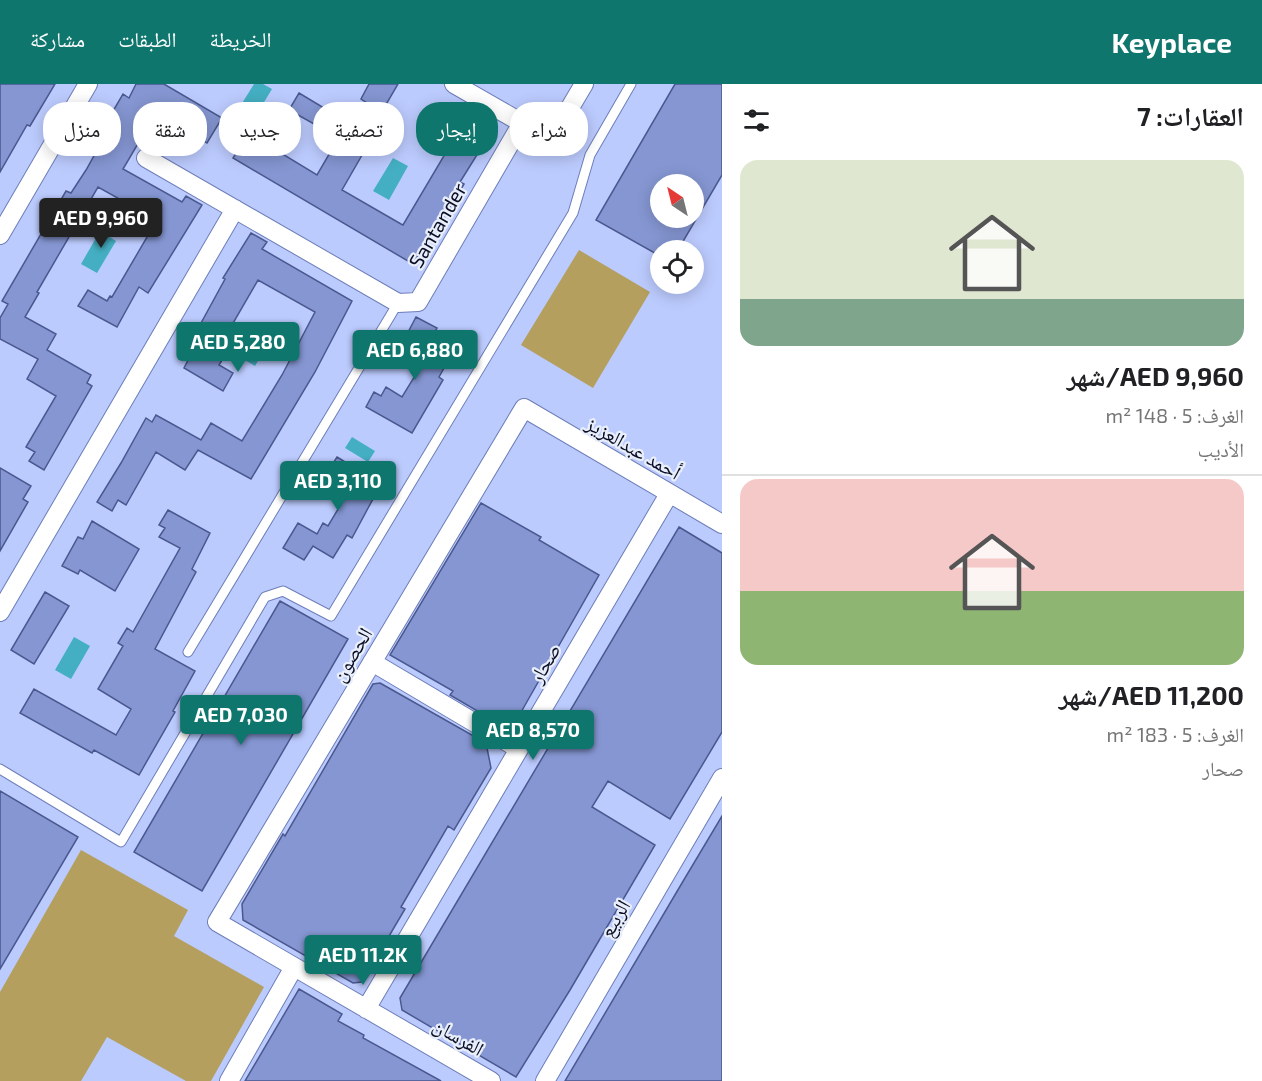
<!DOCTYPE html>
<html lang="ar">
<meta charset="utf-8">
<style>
:root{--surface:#fff;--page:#f6f6f6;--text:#202124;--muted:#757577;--line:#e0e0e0;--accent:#0f766e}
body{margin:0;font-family:"Exo 2","Noto Naskh Arabic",sans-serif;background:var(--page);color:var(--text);direction:rtl;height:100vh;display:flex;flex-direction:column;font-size:22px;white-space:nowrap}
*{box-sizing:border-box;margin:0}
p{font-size:20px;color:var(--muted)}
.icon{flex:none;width:33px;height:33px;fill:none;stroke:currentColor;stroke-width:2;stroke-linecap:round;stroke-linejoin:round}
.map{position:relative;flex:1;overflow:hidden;direction:ltr}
.side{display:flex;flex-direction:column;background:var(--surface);width:540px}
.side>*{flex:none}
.top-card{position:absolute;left:18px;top:18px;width:570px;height:54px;direction:rtl;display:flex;gap:12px}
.needle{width:39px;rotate:325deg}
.controls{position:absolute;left:650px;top:90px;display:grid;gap:12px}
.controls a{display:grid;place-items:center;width:54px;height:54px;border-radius:50%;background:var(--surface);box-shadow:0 3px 15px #0003;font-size:30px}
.price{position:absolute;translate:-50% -51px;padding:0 14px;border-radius:6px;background:var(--accent);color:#fff;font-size:20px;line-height:39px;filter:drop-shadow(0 2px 3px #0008)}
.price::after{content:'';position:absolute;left:50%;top:36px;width:18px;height:14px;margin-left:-9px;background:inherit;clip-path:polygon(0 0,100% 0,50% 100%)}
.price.current{background:#222;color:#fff}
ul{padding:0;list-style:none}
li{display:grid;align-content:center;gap:12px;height:318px;padding:0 18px}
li+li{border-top:2px solid var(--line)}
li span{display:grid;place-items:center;height:186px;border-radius:18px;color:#555}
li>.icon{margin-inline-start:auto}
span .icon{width:108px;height:108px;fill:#fffc;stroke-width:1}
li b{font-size:26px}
h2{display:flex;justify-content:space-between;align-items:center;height:72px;padding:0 18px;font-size:26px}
.pill{padding:0 21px;border-radius:24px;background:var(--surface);box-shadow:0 3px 15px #0003;font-size:21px;line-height:54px}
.pill.current{background:var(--accent);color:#fff}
header{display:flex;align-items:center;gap:36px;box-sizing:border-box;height:84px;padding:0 30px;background:var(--accent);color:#fff}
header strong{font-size:28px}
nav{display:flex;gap:33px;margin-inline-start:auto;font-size:21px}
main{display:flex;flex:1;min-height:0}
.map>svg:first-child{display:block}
.green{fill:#b49f5e}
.water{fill:#44afc2}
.building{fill:#8596d2;stroke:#4a588f;stroke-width:1.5;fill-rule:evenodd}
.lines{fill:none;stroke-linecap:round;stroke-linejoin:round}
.service-casing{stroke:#6d7eb8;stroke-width:11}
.minor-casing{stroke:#6d7eb8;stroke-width:20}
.service{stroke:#fff;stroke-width:9}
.minor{stroke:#fff;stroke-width:18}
.labels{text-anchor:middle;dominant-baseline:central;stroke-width:4.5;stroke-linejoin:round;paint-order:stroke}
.street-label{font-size:20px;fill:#090e24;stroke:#e9eefb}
</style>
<header>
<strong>Keyplace</strong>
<nav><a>الخريطة</a><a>الطبقات</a><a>مشاركة</a></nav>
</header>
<main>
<section class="side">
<h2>العقارات: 7<svg class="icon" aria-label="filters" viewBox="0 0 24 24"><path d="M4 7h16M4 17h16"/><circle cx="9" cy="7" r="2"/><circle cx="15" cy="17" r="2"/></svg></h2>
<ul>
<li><span style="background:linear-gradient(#dfe7d0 75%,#7fa58c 0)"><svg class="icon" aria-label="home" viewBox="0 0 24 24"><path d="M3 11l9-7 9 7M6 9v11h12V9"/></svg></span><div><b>AED 9,960/شهر</b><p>الغرف: 5 · 148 m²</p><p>الأديب</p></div></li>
<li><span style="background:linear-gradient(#f6c9c9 60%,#8fb573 0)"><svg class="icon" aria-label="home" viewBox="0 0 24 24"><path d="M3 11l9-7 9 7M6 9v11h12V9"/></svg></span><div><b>AED 11,200/شهر</b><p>الغرف: 5 · 183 m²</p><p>صحار</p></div></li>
</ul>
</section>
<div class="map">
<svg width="722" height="997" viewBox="0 0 722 997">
<rect width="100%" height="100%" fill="#bccbfe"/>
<path class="green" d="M579,166L650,208L593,304L521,261Z
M81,766L188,826L174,852L264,903L211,997H186L107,953L81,997H0V908Z"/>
<path class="water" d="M254,0H263L272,5L252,38L236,29Z
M393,74L408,82L389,116L373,107Z
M100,147L116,157L97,189L81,180Z
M259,240L275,248L255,282L240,273Z
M352,353L375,367L368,378L345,364Z
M74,553L90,562L71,595L55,586Z"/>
<path class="building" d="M0,0H55L30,42L27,41L0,88Z
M136,0H164L222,34L207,59L156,29L123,85L182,118L186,112L202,121L148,209L139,203L117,243L78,222L88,206L107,217L110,212L112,213L157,136L98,103L37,208L39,209L25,233L56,250L47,266L91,291L87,299L92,302L44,386L29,377L35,368L26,363L56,312L27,295L38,275L0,255V234L8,220L2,217L66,107L71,109L86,86L105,52L100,49L123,10L129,14Z
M369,0H398L374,41L385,47L375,63L369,59L342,106L401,140L403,141L451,60L431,48L446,23L490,50L460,98L464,100L444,134L442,132L413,180L233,74L248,49L317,91L338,55L345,58L367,19L361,15Z
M675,0H722V91L678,166H660V172L596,136ZM660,100H693V134H660Z
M299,9L324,24L314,40L289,26Z
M251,149L267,158L262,165L352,217L315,288L251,395L198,366L185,386L156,368L126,421L118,416L112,427L97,418L121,379L146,334L152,338L156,331L201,356L211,339L242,357L282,291L315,228L258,196L214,272L222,276L219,281L233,289L223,307L184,284L205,244L200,241L225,195L223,194Z
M416,233L437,244L430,257L452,270L439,293L443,296L412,349L366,323L374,308L381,312L386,303L402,313L421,282L416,279L424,266L404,256Z
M337,373L381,400L352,454L347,451L333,474L313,462L304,476L283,464L298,439L317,450L323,439L328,442L344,415L327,405L332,396L325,392Z
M0,384L31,402L23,415L28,418L0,467Z
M481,419L541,453L539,456L599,491L516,637L503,642L450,611L453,607L390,571Z
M168,426L210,449L192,485L196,488L155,565L195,587L173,627L175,628L139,691L94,666L92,669L20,629L34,605L116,651L131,625L98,605L123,562L118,559L127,544L133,548L180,464L159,453L165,444L159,441Z
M92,437L139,465L115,507L80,486L78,490L62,482L78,453L83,455Z
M679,443L722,469V648L670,735L608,697L592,723L655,761L570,906L516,993L402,926L400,914Z
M45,508L69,522L34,580L11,566Z
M280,517L348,555L202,807L134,768Z
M380,599L486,659L491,684L454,746L448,742L401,823L405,825L362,898L353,899L243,836L242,820L283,750L285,752L373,600Z
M0,707L78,753L0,885Z
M722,732V997H565L682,799Z
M299,905L342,930L338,937L364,951L363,954L441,997H245Z"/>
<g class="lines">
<defs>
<path id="service" d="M188,568L398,219
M0,685L121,758L265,513L283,507L331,532L573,129L590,71L631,0"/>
<path id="minor" d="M454,0L522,39L558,44L584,0
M146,74L398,219L418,218L522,39
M0,151L88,0
M0,528L235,125
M372,578L519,665
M366,925L669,410
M229,997L294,883
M491,997L217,838L524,324L722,440
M545,997L722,694"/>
</defs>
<use href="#service" class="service-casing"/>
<use href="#minor" class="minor-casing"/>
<use href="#service" class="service"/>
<use href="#minor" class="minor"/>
</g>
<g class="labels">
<g class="street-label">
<text transform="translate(437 141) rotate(-60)">Santander</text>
<text transform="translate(634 363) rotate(30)">أحمد عبدالعزيز</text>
<text transform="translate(351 570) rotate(-59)">الحصون</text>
<text transform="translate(544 579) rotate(-60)">صحار</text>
<text transform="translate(614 834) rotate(-60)">الربيع</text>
<text transform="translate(459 952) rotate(30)">الفرسان</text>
</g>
</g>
</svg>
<div class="controls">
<a><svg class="needle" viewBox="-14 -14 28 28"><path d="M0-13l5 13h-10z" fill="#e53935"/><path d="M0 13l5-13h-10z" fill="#757577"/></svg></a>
<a><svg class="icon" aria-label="locate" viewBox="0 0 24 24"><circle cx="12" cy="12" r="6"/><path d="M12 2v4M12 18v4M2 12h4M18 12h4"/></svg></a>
</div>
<b class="price current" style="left:101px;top:165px">AED 9,960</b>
<b class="price" style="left:238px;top:289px">AED 5,280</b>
<b class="price" style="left:415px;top:297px">AED 6,880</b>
<b class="price" style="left:338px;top:428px">AED 3,110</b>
<b class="price" style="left:241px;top:662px">AED 7,030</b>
<b class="price" style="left:533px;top:677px">AED 8,570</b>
<b class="price" style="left:363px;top:902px">AED 11.2K</b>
<div class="top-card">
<a class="pill">شراء</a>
<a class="pill current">إيجار</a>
<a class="pill">تصفية</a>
<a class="pill">جديد</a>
<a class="pill">شقة</a>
<a class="pill">منزل</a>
</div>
</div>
</main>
